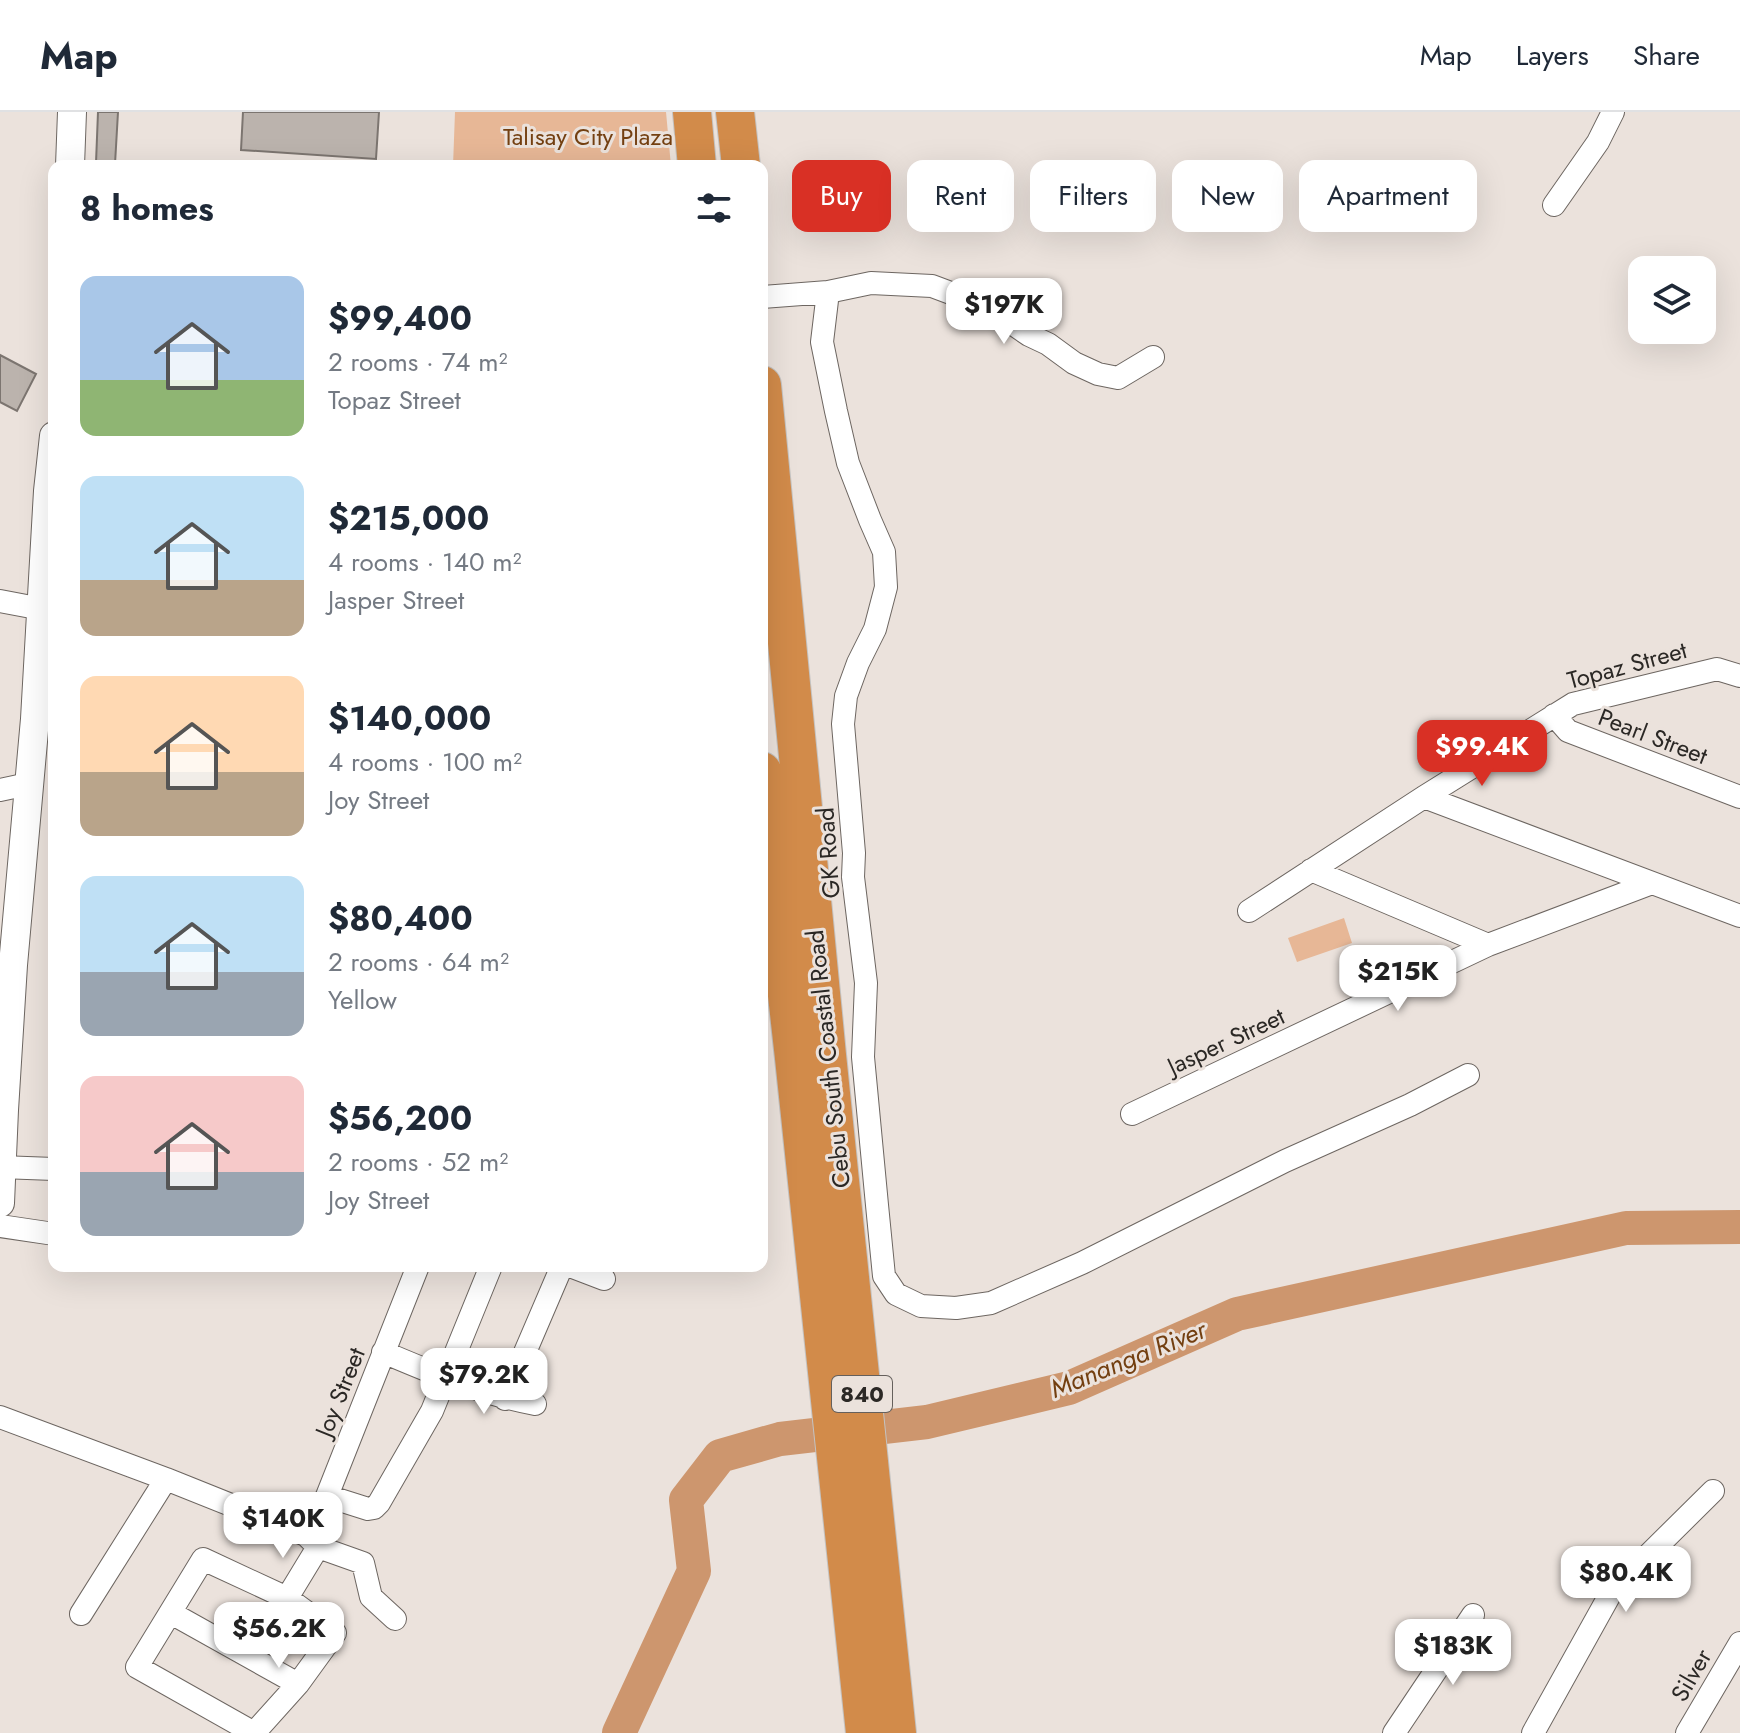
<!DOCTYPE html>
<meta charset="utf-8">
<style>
:root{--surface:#fff;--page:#f6f6f7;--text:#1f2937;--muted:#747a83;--line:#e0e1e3;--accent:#d93025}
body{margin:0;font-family:Jost,sans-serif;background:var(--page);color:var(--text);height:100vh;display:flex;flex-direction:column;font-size:30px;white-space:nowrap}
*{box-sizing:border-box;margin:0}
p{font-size:26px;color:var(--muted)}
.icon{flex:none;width:44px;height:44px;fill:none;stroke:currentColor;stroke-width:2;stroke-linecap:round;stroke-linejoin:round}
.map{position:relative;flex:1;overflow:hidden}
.sheet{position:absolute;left:48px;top:48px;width:720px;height:1112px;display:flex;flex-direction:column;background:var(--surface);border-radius:16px;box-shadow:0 8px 32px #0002}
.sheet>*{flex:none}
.top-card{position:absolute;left:792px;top:48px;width:760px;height:72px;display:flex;gap:16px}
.tools{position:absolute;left:1628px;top:144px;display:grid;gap:16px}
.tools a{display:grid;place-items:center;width:88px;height:88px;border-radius:16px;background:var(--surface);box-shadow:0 8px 32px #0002;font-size:40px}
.price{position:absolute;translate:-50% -68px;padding:0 18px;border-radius:16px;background:#fff;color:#222;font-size:26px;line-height:52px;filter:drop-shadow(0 2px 4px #0008)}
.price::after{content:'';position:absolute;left:50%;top:48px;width:24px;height:18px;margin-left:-12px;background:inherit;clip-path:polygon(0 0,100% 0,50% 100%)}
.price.active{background:var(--accent);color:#fff}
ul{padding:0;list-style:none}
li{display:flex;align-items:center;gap:24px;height:200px;padding:0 32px}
li span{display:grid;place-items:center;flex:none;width:224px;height:160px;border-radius:16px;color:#555}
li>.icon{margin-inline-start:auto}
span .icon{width:96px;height:96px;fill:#fffc;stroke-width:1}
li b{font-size:34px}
h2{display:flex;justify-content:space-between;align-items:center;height:96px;padding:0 32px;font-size:34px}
.tag{padding:0 28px;border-radius:16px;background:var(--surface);box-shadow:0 8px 32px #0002;font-size:28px;line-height:72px}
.tag.active{background:var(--accent);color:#fff}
header{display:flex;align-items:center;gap:48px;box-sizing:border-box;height:112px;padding:0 40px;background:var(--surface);border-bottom:2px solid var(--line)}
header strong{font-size:38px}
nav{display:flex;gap:44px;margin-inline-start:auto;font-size:28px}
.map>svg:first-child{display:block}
.green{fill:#e7b796}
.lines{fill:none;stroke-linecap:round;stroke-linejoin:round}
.river{stroke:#cd966e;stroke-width:34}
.building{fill:#bbb3ad;stroke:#7c7570;stroke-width:2}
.minor-casing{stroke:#6d6661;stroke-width:24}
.tertiary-casing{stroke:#6d6661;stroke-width:30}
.trunk-casing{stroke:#c4c3c2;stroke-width:40}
.minor{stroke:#fff;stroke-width:22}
.tertiary{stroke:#fff;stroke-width:28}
.trunk{stroke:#d28b4a;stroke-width:38}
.labels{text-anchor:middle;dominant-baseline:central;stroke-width:6;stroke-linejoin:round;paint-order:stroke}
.shield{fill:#ebe2dc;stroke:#65605c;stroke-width:2}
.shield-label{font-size:22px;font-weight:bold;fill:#2b2825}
.park-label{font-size:24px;fill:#744011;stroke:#ebe2dc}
.street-label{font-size:24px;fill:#2b2825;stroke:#ebe2dc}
.water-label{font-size:26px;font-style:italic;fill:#733f10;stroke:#ebe2dc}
</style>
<header>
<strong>Map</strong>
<nav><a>Map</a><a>Layers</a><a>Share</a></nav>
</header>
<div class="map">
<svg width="1740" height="1621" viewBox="0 0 1740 1621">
<rect width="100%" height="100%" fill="#ebe2dc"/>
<path class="green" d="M455,0H666L671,54H453Z
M1344,806L1352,831L1297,850L1288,826Z"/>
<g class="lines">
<path class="river" d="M619,1621L694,1459L686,1388L720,1344L780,1327L927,1310L1069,1276L1237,1202L1626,1116L1740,1115"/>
</g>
<path class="building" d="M98,0H118L115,52L96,51Z
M243,0H379L376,47L241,38Z
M0,243L36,262L17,299L0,290Z"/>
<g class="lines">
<defs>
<path id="minor" d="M1554,93L1598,30L1613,0
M828,180L871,171L932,174L988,195L1029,223L1048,232L1074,251L1098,262L1118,266L1153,245
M762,185L828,180L822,230L836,299L848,351L870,408L884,440L886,475L875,517L858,551L846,584L843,612L854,741L853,765L866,871L863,945L877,1093L884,1164L896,1182L921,1194L956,1196L991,1191L1082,1151L1285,1049L1410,993L1468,963
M0,489L42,497
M1554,603L1568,619L1740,685
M0,678L28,672
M1424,685L1740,804
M1311,758L1488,833
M1249,799L1424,685L1573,592L1717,557L1740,564
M1132,1002L1488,833L1652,771
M0,1055L54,1057
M0,1114L54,1122
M570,1154L604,1167
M383,1240C433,1261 481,1282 535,1292
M505,1287L562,1154
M0,1305L166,1367L306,1423L318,1435L363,1451L371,1485L395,1507
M327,1384L368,1397L374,1396L379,1391L432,1299L491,1154
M306,1423L327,1384L418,1154
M287,1486L318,1435
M171,1501L298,1572
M81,1502L166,1367
M254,1621L137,1555L203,1447L287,1486L335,1521L298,1572L254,1621
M1394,1621L1473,1503
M1533,1621L1612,1479L1713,1379
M1687,1621L1740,1531"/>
<path id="tertiary" d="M70,54L72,0
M0,1091L4,998L13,853L35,607L48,379L54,324"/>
<path id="trunk" d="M692,0L697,54
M735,0L741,54
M762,273L827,943L897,1621
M762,659L794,946L865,1621"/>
</defs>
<use href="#minor" class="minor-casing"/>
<use href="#tertiary" class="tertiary-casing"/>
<use href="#trunk" class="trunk-casing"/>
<use href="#minor" class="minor"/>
<use href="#tertiary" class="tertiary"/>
<use href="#trunk" class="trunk"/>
</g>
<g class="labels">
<rect class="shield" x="832" y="1264" width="60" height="36" rx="6"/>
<g class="shield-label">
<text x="862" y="1282">840</text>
</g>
<g class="park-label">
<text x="588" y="24">Talisay City Plaza</text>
</g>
<g class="street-label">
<text transform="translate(1627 553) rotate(-15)">Topaz Street</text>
<text transform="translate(1653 624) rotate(21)">Pearl Street</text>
<text transform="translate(828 741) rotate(-94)">GK Road</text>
<text transform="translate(1226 929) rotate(-25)">Jasper Street</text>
<text transform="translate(828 947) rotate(-96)">Cebu South Coastal Road</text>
<text transform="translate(340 1280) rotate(-68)">Joy Street</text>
<text transform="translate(1691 1563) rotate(-60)">Silver</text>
</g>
<g class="water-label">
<text transform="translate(1128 1247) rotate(-22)">Mananga River</text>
</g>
</g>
</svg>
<div class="tools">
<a><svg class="icon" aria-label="layers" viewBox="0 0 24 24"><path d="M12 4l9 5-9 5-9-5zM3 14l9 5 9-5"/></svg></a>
</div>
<b class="price" style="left:1004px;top:234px">$197K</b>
<b class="price active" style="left:1482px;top:676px">$99.4K</b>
<b class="price" style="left:1398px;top:901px">$215K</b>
<b class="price" style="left:484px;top:1304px">$79.2K</b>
<b class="price" style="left:283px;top:1448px">$140K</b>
<b class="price" style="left:1626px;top:1502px">$80.4K</b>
<b class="price" style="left:279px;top:1558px">$56.2K</b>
<b class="price" style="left:1453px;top:1575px">$183K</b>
<div class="top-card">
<a class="tag active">Buy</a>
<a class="tag">Rent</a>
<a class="tag">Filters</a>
<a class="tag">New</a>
<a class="tag">Apartment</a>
</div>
<section class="sheet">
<h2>8 homes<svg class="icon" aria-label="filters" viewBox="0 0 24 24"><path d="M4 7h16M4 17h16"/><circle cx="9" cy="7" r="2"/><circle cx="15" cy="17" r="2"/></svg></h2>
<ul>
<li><span style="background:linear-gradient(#a9c7e8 65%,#8fb573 0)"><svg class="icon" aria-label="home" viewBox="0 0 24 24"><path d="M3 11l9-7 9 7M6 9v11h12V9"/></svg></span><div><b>$99,400</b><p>2 rooms · 74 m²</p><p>Topaz Street</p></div></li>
<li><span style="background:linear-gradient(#bfe0f5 65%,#b9a48a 0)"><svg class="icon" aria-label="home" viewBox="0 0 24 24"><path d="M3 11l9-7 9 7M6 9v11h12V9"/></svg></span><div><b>$215,000</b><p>4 rooms · 140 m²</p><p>Jasper Street</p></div></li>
<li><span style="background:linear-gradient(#ffd9b3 60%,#b9a48a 0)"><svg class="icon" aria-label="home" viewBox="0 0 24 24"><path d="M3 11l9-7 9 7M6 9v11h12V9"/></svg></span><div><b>$140,000</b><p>4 rooms · 100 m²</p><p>Joy Street</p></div></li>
<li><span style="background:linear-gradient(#bfe0f5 60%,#9aa5b1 0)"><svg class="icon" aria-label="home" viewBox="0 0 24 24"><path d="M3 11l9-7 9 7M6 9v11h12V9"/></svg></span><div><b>$80,400</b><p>2 rooms · 64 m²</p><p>Yellow</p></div></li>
<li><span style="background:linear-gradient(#f6c9c9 60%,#9aa5b1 0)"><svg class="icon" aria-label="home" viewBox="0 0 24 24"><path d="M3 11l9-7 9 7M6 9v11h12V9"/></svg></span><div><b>$56,200</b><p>2 rooms · 52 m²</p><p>Joy Street</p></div></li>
</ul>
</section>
</div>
